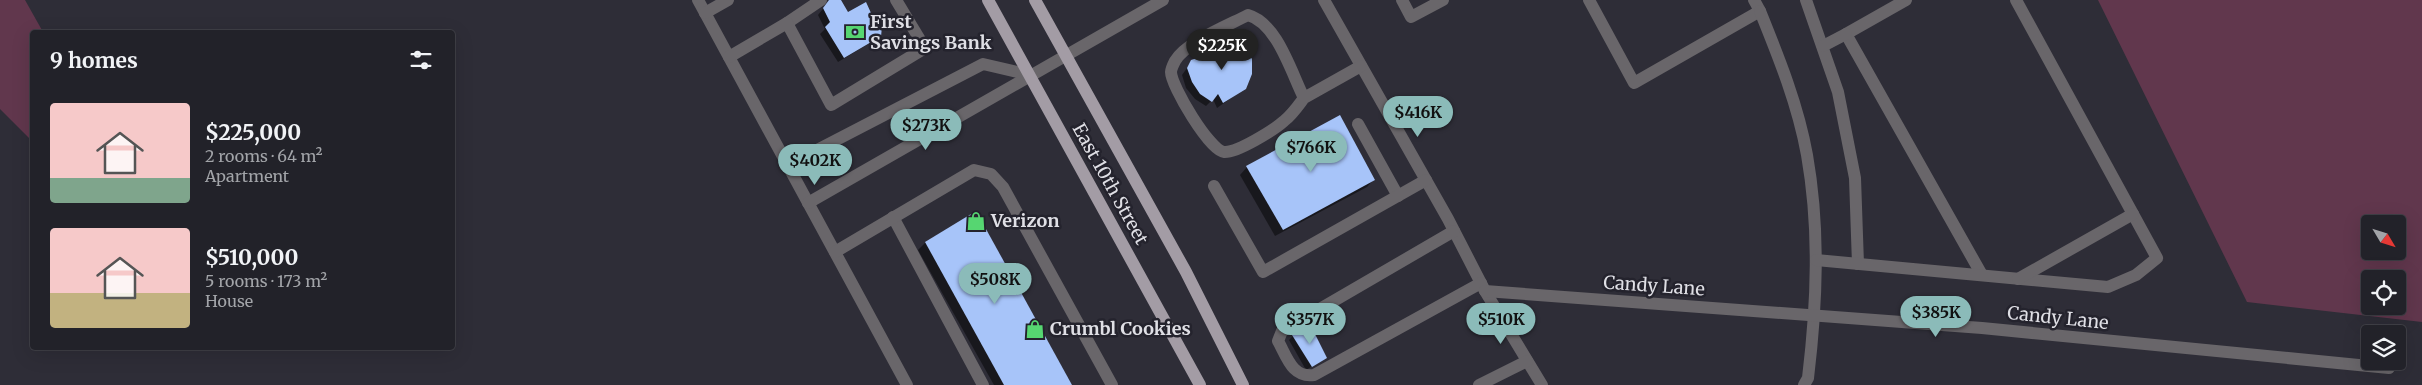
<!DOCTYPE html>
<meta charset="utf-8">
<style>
:root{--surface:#222229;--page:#2a2a31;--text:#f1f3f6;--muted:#a2a4a8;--line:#3f3f46;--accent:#8bbbb9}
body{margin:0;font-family:Merriweather,serif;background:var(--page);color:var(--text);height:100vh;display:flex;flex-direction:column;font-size:19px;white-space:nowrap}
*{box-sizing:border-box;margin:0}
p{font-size:16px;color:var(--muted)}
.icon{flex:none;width:28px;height:28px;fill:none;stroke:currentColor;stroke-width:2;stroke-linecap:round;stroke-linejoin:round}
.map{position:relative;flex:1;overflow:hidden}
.side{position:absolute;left:30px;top:30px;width:425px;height:320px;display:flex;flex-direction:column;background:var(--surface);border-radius:5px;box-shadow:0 5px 20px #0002,0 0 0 1px var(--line)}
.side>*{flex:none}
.needle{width:32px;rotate:128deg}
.fabs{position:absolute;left:2361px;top:215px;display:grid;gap:10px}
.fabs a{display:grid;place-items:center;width:45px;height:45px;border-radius:5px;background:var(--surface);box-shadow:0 5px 20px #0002,0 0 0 1px var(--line);font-size:25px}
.price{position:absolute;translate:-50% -42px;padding:0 11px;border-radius:18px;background:var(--accent);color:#111;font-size:16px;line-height:32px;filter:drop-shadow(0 1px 2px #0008)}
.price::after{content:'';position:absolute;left:50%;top:30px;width:15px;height:11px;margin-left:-8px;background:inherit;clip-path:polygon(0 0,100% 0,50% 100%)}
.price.active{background:#222;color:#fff}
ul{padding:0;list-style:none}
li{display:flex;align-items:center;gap:15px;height:125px;padding:0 20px}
li span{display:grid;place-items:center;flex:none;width:140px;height:100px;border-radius:5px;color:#555}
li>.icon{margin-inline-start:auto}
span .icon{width:60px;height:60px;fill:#fffc;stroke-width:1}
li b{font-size:21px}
h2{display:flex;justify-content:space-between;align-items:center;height:60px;padding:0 20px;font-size:21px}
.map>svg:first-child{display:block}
</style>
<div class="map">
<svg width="2422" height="385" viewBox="0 0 2422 385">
<rect width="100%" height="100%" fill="#2e2d37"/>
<g fill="#61374d" fill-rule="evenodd">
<polygon points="0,0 25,0 43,32 32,32 32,141 0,109"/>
<path d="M 2098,0 L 2422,0 L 2422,322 L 2247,302 ZM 2370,224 L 2398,224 L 2398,251 L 2370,251 ZM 2370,279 L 2398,279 L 2398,306 L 2370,306 Z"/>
</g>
<g fill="#0007">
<polygon points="830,0 840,0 848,13 880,36 874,42 870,43 838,62 820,34 825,29 818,15"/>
<polygon points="1192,61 1245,88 1217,108 1213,99 1206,106 1195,99 1186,88 1182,75"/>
<polygon points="1247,167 1374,179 1367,187 1275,236 1240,175"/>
<polygon points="976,213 1070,385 994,385 918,250 925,243"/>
<polygon points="1293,336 1325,358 1306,370 1289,340"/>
</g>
<g fill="#a7c4f9">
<polygon points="829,0 841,0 848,12 866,2 876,24 882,26 881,37 875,38 873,41 844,58 825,27 830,22 823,8"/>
<polygon points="1226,39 1238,39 1246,48 1252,59 1252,74 1246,89 1223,103 1218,94 1212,102 1200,94 1192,82 1187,68 1191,60 1197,58 1199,55"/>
<polygon points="1340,115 1375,180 1283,230 1246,166"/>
<polygon points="976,211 1023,296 1072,385 1004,385 925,242"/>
<polygon points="1310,324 1327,358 1312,367 1292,335"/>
</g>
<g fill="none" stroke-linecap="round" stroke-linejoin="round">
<g stroke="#69666a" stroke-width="12">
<polyline points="698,0 907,385"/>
<polyline points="1324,0 1448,219 1485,291 1542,385"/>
<polyline points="1402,0 1411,17 1443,0"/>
<polyline points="1589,0 1634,83 1760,11 1754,0"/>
<polyline points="1806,0 1838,92 1855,178 1858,264"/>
<polyline points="1906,0 1846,34 1982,275"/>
<path d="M 1760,11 C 1779,58 1798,105 1807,155 C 1820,229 1817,303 1808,378 L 1804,385"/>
<polyline points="705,13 728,0"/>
<polyline points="787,23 821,0"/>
<polyline points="1823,46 1846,34"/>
<polyline points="729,57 787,23 831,105 925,48 896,0"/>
<path d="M 1304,98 C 1298,106 1292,115 1284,121 C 1274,130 1237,153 1224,152 C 1210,151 1171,86 1171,72 C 1171,69 1174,63 1175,61 C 1186,42 1229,25 1248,15 C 1277,23 1291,72 1304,98 L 1361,66"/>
<polyline points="1358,124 1398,196"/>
<polyline points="788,165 983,64 1030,75"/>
<polyline points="1214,186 1263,272 1426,180"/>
<polyline points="808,203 1163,0"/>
<polyline points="893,217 983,385"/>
<path d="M 1454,231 L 1282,331 L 1278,341 C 1287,357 1292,378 1314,375 L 1481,283"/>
<polyline points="835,252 974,170 991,174 1003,187 1112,385"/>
<polyline points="1816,260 2108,287 2136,275 2157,258 2016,0"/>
<polyline points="2018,279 2133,214"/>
<polyline points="1485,291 1982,328 2389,368"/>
<polyline points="1479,385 1527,361"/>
</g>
<g stroke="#a39ca5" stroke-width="12">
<polyline points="988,0 1200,385"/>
<polyline points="1035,0 1186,272 1243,385"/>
</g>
</g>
<defs>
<g id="bank-bare" transform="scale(1.5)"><path d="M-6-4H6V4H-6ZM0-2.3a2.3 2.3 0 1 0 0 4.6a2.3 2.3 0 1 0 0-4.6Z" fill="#56d671" stroke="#24232d" stroke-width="2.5" paint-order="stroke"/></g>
<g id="shop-bare" transform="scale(1.5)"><path d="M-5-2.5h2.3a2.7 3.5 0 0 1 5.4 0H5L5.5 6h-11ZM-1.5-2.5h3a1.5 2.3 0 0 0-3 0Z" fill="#56d671" stroke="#24232d" stroke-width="2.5" paint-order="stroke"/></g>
</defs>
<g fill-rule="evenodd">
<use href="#bank-bare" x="855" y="32"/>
<use href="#shop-bare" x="976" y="221"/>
<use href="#shop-bare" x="1035" y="329"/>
</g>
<g text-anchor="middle" stroke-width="5" stroke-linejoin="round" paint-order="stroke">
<g font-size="18" font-weight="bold" fill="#dfdfe5" stroke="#24232d" text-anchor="start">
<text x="870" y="28">First<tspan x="870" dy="21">Savings Bank</tspan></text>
<text x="991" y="227">Verizon</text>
<text x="1050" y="335">Crumbl Cookies</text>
</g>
<g font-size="18" fill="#dfdfe5" stroke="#24232d">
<text transform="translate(1110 184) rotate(61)" y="6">East 10th Street</text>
<text transform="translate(1654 286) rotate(4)" y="6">Candy Lane</text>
<text transform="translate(2058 318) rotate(6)" y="6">Candy Lane</text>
</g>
</g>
</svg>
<div class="fabs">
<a><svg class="needle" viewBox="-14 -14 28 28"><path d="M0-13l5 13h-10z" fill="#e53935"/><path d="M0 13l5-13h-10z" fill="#a2a4a8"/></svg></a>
<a><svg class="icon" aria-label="locate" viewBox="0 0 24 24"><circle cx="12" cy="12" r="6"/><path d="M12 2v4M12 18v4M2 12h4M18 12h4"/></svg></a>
<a><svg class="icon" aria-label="layers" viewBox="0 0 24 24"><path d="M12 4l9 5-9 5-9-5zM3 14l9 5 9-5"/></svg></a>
</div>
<b class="price active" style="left:1222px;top:71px">$225K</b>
<b class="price" style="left:1418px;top:138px">$416K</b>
<b class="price" style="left:926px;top:151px">$273K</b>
<b class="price" style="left:1311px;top:173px">$766K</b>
<b class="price" style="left:815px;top:186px">$402K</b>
<b class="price" style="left:995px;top:305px">$508K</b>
<b class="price" style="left:1936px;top:338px">$385K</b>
<b class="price" style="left:1310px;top:345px">$357K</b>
<b class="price" style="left:1501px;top:345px">$510K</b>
<section class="side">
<h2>9 homes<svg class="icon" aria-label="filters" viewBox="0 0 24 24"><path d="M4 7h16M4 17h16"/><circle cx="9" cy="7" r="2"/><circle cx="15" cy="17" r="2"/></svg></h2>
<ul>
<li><span style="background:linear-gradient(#f6c9c9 75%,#7fa58c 0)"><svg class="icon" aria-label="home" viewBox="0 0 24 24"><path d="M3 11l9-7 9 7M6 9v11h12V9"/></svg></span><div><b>$225,000</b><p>2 rooms · 64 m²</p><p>Apartment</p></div></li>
<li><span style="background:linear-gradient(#f6c9c9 65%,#c2b280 0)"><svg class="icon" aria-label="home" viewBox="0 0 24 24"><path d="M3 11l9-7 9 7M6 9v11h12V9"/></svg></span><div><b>$510,000</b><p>5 rooms · 173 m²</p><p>House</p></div></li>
</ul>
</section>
</div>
